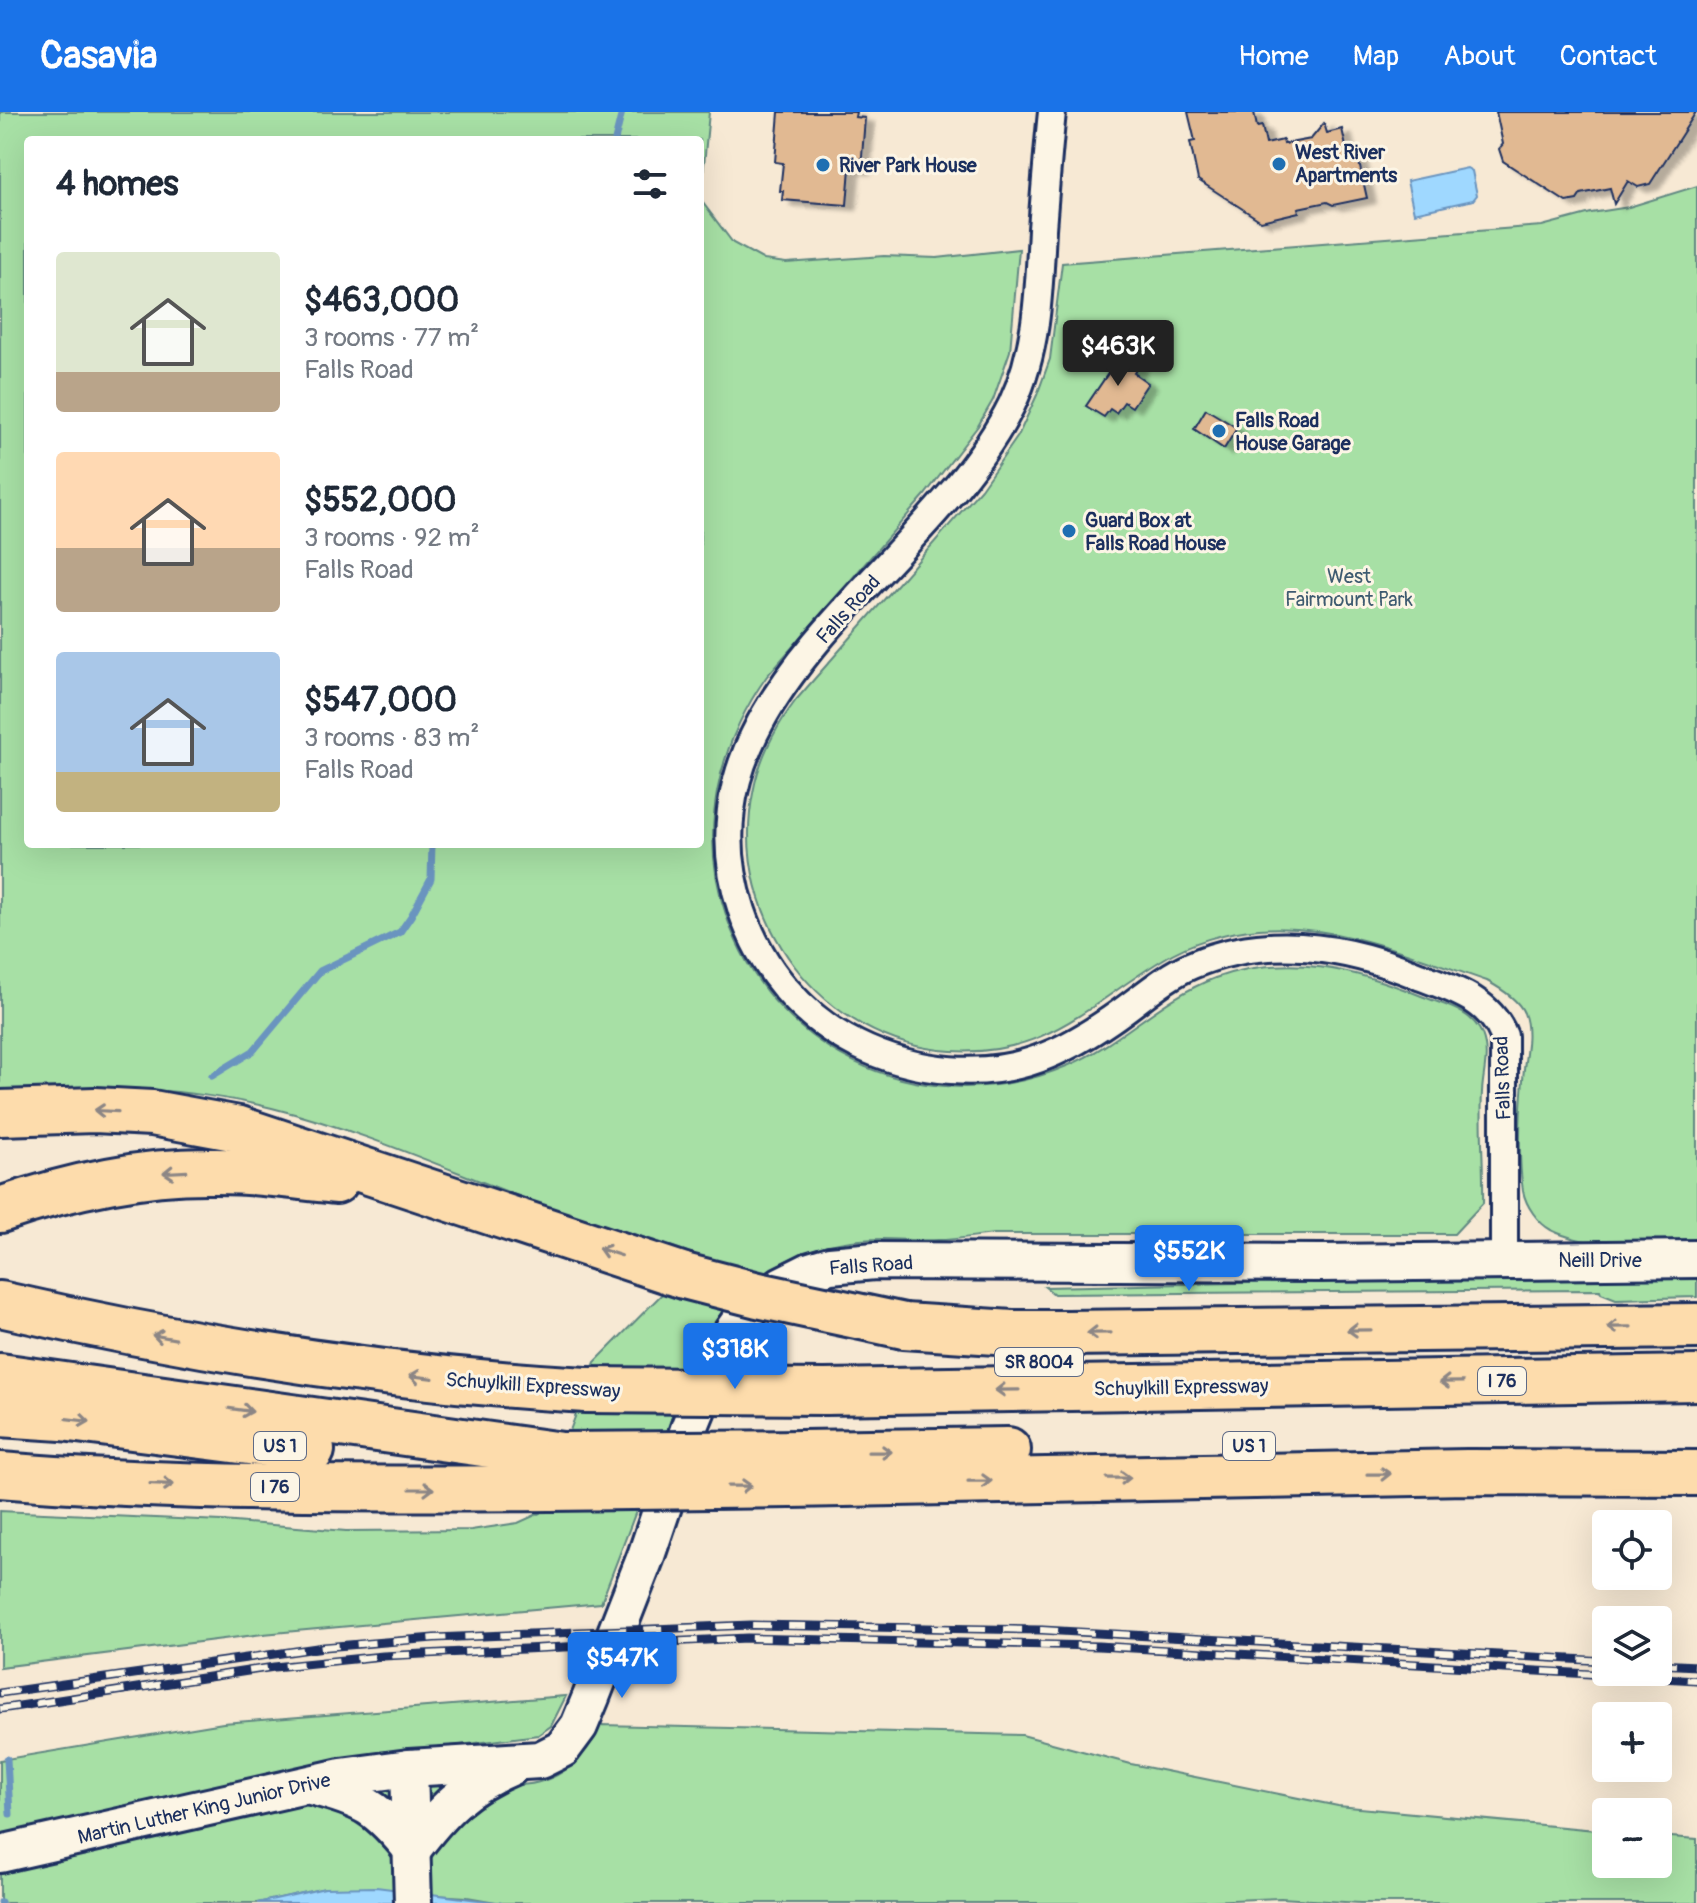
<!DOCTYPE html>
<meta charset="utf-8">
<style>
:root{--surface:#fff;--page:#f6f6f7;--text:#1f2937;--muted:#747a83;--accent:#1a73e8}
body{margin:0;font-family:Pangolin,sans-serif;background:var(--page);color:var(--text);height:100vh;display:flex;flex-direction:column;font-size:30px;white-space:nowrap}
*{box-sizing:border-box;margin:0}
p{font-size:26px;color:var(--muted)}
.icon{flex:none;width:44px;height:44px;fill:none;stroke:currentColor;stroke-width:2;stroke-linecap:round;stroke-linejoin:round}
.map{position:relative;flex:1;overflow:hidden}
.drawer{position:absolute;left:24px;top:24px;width:680px;height:712px;display:flex;flex-direction:column;background:var(--surface);border-radius:8px;box-shadow:0 8px 32px #0002}
.drawer>*{flex:none}
.tools{position:absolute;left:1592px;top:1398px;display:grid;gap:16px}
.tools a{display:grid;place-items:center;width:80px;height:80px;border-radius:8px;background:var(--surface);box-shadow:0 8px 32px #0002;font-size:40px}
.price{position:absolute;translate:-50% -68px;padding:0 18px;border-radius:8px;background:var(--accent);color:#fff;font-size:26px;line-height:52px;filter:drop-shadow(0 2px 4px #0008)}
.price::after{content:'';position:absolute;left:50%;top:48px;width:24px;height:18px;margin-left:-12px;background:inherit;clip-path:polygon(0 0,100% 0,50% 100%)}
.price.current{background:#222;color:#fff}
ul{padding:0;list-style:none}
li{display:flex;align-items:center;gap:24px;height:200px;padding:0 32px}
li span{display:grid;place-items:center;flex:none;width:224px;height:160px;border-radius:8px;color:#555}
li>.icon{margin-inline-start:auto}
span .icon{width:96px;height:96px;fill:#fffc;stroke-width:1}
li b{font-size:34px}
h2{display:flex;justify-content:space-between;align-items:center;height:96px;padding:0 32px;font-size:34px}
header{display:flex;align-items:center;gap:48px;box-sizing:border-box;height:112px;padding:0 40px;background:var(--accent);color:#fff}
header strong{font-size:38px}
nav{display:flex;gap:44px;margin-inline-start:auto;font-size:28px}
.map>svg:first-child{display:block}
</style>
<header>
<strong>Casavia</strong>
<nav><a>Home</a><a>Map</a><a>About</a><a>Contact</a></nav>
</header>
<div class="map">
<svg width="1697" height="1791" viewBox="0 0 1697 1791">
<defs>
<filter id="shadow"><feDropShadow dx="9" dy="5" stdDeviation="2" flood-color="#0004"/></filter>
</defs>
<rect width="100%" height="100%" fill="#f7e9d4"/>
<filter id="ink" filterUnits="userSpaceOnUse"><feTurbulence type="fractalNoise" baseFrequency=".0125" numOctaves="2"/><feDisplacementMap in="SourceGraphic" scale="16" xChannelSelector="R" yChannelSelector="G"/><feConvolveMatrix kernelMatrix="1 2 1 2 8 2 1 2 1" color-interpolation-filters="sRGB"/></filter>
<g filter="url(#ink)">
<g fill="#a7e0a5" stroke="#618882" stroke-width="2" fill-rule="evenodd">
<path d="M 0,0 L 709,0 L 701,85 L 703,91 L 733,131 L 764,148 L 786,151 L 884,144 L 937,146 L 1019,137 L 1010,239 L 993,288 L 978,314 L 924,384 L 767,564 C 716,636 698,722 727,806 C 776,948 933,1012 1069,953 C 1121,931 1161,886 1215,866 C 1287,840 1355,857 1424,885 C 1447,894 1472,899 1482,922 C 1490,942 1483,960 1482,980 C 1480,1017 1484,1054 1483,1091 L 1454,1122 L 993,1122 C 975,1124 956,1128 938,1128 C 919,1129 901,1127 882,1127 C 824,1127 768,1149 728,1192 C 714,1209 704,1231 693,1250 L 601,1491 L 263,1522 L 0,1555 L 0,1399 L 222,1409 L 346,1419 L 471,1418 L 518,1411 L 540,1401 L 595,1250 L 664,1180 L 703,1146 C 654,1126 602,1114 553,1097 C 459,1063 368,1020 272,996 C 183,974 91,973 0,980 ZM 28,28 L 700,28 L 700,732 L 28,732 Z"/>
<path d="M 1697,74 L 1697,1130 C 1650,1132 1594,1139 1551,1118 C 1538,1111 1526,1094 1523,1079 C 1518,1046 1520,1002 1523,968 C 1524,947 1532,921 1524,901 C 1518,887 1500,876 1487,869 C 1414,844 1338,811 1259,817 C 1226,820 1190,830 1162,848 C 1088,893 1046,945 951,939 C 823,931 728,807 753,681 C 759,646 775,616 796,588 L 981,377 L 1018,324 L 1037,283 L 1050,247 L 1062,151 L 1542,114 L 1591,101 L 1629,95 Z"/>
<polygon points="1697,1161 1697,1185 1616,1187 1601,1181 1600,1178 1054,1182 1045,1175"/>
<path d="M 566,1584 L 551,1614 L 538,1623 L 420,1638 L 425,1674 C 437,1673 450,1670 463,1670 C 481,1669 500,1673 519,1673 C 557,1672 586,1647 601,1613 L 1022,1623 L 1131,1652 L 1338,1694 L 1606,1719 L 1606,1752 L 1658,1752 L 1658,1724 L 1697,1727 L 1697,1791 L 1360,1791 L 1281,1786 L 1159,1791 L 502,1791 L 467,1785 L 325,1776 L 257,1791 L 0,1791 L 0,1648 L 223,1611 Z"/>
</g>
<g fill="#9fd8ff" stroke="#6a94bf" stroke-width="2">
<polygon points="1467,56 1472,59 1477,83 1473,88 1414,101 1407,69"/>
<polygon points="376,1775 502,1791 257,1791 325,1776"/>
</g>
<g fill="none" stroke-linecap="round" stroke-linejoin="round">
<g stroke="#6a94bf" stroke-width="7">
<polyline points="615,28 622,0"/>
<polyline points="212,964 253,939 320,859 400,820 411,804 431,767 432,732"/>
<polyline points="7,1647 10,1702"/>
<polyline points="1,1791 1,1790"/>
</g>
</g>
<g fill="#e1b992" stroke="#1b2f5e" stroke-width="2" filter="url(#shadow)">
<polygon points="779,0 856,0 855,5 865,6 861,57 850,56 847,93 782,88 783,79 780,79 783,51 775,50"/>
<polygon points="1188,0 1254,0 1257,15 1262,14 1266,32 1283,28 1284,32 1311,27 1324,11 1327,21 1342,17 1349,48 1358,46 1367,86 1333,93 1327,90 1298,96 1299,100 1261,109 1198,68 1190,30 1195,29"/>
<polygon points="1496,0 1696,0 1650,72 1638,75 1628,69 1614,92 1610,76 1581,82 1577,88 1566,90 1503,49 1499,37 1503,32"/>
<polygon points="1122,241 1139,253 1134,261 1148,271 1132,295 1124,290 1116,301 1110,297 1104,305 1086,294"/>
<polygon points="1206,297 1237,316 1224,337 1194,317"/>
</g>
<g fill="none" stroke-linecap="round" stroke-linejoin="round">
<g stroke="#1b2f5e" stroke-width="32">
<path id="street" d="M 1052,0 C 1048,39 1045,78 1042,117 C 1039,177 1038,237 1012,292 C 930,459 669,583 742,799 C 761,856 802,905 856,932 C 914,961 988,969 1048,943 C 1070,934 1091,921 1110,908 C 1137,890 1163,865 1192,853 C 1268,821 1346,834 1419,864 C 1453,877 1489,887 1504,924 L 1504,1148"/>
</g>
<g stroke="#1b2f5e" stroke-width="42">
<g id="secondary">
<polyline points="409,1656 413,1791"/>
<path d="M 311,1674 C 365,1688 377,1695 412,1738"/>
<path d="M 412,1738 C 442,1698 464,1675 511,1655"/>
<polyline points="0,1742 341,1665 409,1656 540,1648 562,1637 579,1614 591,1585 646,1444 690,1314 723,1233 738,1212 756,1192 782,1173 810,1159 830,1153 875,1149 1321,1151 1697,1147"/>
</g>
</g>
<g stroke="#1b2f5e" stroke-width="50">
<g id="highway">
<polyline points="0,1001 95,998 152,1001 239,1017 684,1164"/>
<path d="M 0,1098 C 67,1075 136,1059 207,1059 C 250,1058 293,1064 336,1069"/>
<path d="M 0,1192 C 192,1236 389,1267 586,1278"/>
<polyline points="904,1214 1012,1221 1067,1221 1697,1214"/>
<polyline points="0,1264 562,1343"/>
<polyline points="825,1280 1697,1266"/>
<polyline points="0,1302 62,1306 312,1338"/>
<polyline points="802,1341 1008,1338"/>
<path d="M 0,1363 C 183,1378 367,1377 550,1376"/>
<polyline points="790,1373 1467,1360 1697,1361"/>
</g>
</g>
<use href="#street" stroke="#fcf5e5" stroke-width="26"/>
<use href="#secondary" stroke="#fcf5e5" stroke-width="36"/>
<use href="#highway" stroke="#fddcac" stroke-width="44"/>
<g stroke="#1b2f5e" stroke-width="9">
<g id="rail">
<polyline points="1658,1552 1697,1554"/>
<polyline points="0,1581 324,1535 434,1526 751,1513 1042,1518 1606,1549"/>
<polyline points="0,1597 274,1555 383,1544 747,1526 1098,1534 1697,1568"/>
</g>
</g>
<use href="#rail" stroke="#fcf5e5" stroke-width="6" stroke-dasharray="18" stroke-linecap="butt"/>
<g stroke="#1b2f5e" stroke-width="50" stroke-linecap="butt">
<g id="highway-bridge">
<polyline points="684,1164 758,1183 904,1214"/>
<polyline points="586,1278 825,1280"/>
<polyline points="562,1343 802,1341"/>
<polyline points="550,1376 790,1373"/>
</g>
</g>
<use href="#highway-bridge" stroke="#fddcac" stroke-width="44"/>
</g>
<defs><path id="oneway-shaft" d="M-6 0H5M1.5-3L5.5 0L1.5 3" fill="none" stroke-width="1.6" stroke-linecap="round" stroke-linejoin="round" transform="scale(2)"/></defs>
<g stroke="#8c8685">
<use href="#oneway-shaft" transform="translate(106 999) rotate(-177)"/>
<use href="#oneway-shaft" transform="translate(175 1060) rotate(177)"/>
<use href="#oneway-shaft" transform="translate(610 1140) rotate(-162)"/>
<use href="#oneway-shaft" transform="translate(1619 1215) rotate(179)"/>
<use href="#oneway-shaft" transform="translate(1359 1218) rotate(179)"/>
<use href="#oneway-shaft" transform="translate(1099 1221) rotate(179)"/>
<use href="#oneway-shaft" transform="translate(164 1225) rotate(-170)"/>
<use href="#oneway-shaft" transform="translate(421 1265) rotate(-173)"/>
<use href="#oneway-shaft" transform="translate(1451 1270) rotate(179)"/>
<use href="#oneway-shaft" transform="translate(1007 1278) rotate(179)"/>
<use href="#oneway-shaft" transform="translate(241 1298) rotate(8)"/>
<use href="#oneway-shaft" transform="translate(78 1308) rotate(7)"/>
<use href="#oneway-shaft" transform="translate(880 1340) rotate(-1)"/>
<use href="#oneway-shaft" transform="translate(1379 1362) rotate(-1)"/>
<use href="#oneway-shaft" transform="translate(1119 1366) rotate(-1)"/>
<use href="#oneway-shaft" transform="translate(980 1369) rotate(-1)"/>
<use href="#oneway-shaft" transform="translate(162 1372) rotate(2)"/>
<use href="#oneway-shaft" transform="translate(740 1374) rotate(-1)"/>
<use href="#oneway-shaft" transform="translate(422 1377)"/>
</g>
</g>
<g fill="#1f6fb2" stroke="#fcf5e5" stroke-width="3">
<circle cx="1279" cy="52" r="8"/>
<circle cx="823" cy="53" r="8"/>
<circle cx="1219" cy="319" r="8"/>
<circle cx="1069" cy="419" r="8"/>
</g>
<g text-anchor="middle" stroke-width="6" stroke-linejoin="round" paint-order="stroke">
<g fill="#fcf5e5" stroke="#5e6a86" stroke-width="2">
<rect x="995" y="1236" width="88" height="28" rx="6"/>
<rect x="1478" y="1255" width="48" height="28" rx="6"/>
<rect x="254" y="1320" width="52" height="28" rx="6"/>
<rect x="1223" y="1320" width="52" height="28" rx="6"/>
<rect x="251" y="1361" width="48" height="28" rx="6"/>
</g>
<g font-size="18" font-weight="bold" fill="#1b2f5e">
<text x="1039" y="1256">SR 8004</text>
<text x="1502" y="1275">I 76</text>
<text x="280" y="1340">US 1</text>
<text x="1249" y="1340">US 1</text>
<text x="275" y="1381">I 76</text>
</g>
<g font-size="20" font-weight="bold" fill="#1b2f5e" stroke="#fcf5e5" text-anchor="start">
<text x="1295" y="47">West River<tspan x="1295" dy="23">Apartments</tspan></text>
<text x="839" y="60">River Park House</text>
<text x="1235" y="315">Falls Road<tspan x="1235" dy="23">House Garage</tspan></text>
<text x="1085" y="415">Guard Box at<tspan x="1085" dy="23">Falls Road House</tspan></text>
</g>
<g font-size="20" fill="#3e5b70" stroke="#fcf5e5">
<text x="1349" y="471">West<tspan x="1349" dy="23">Fairmount Park</tspan></text>
</g>
<g font-size="20" fill="#1b2f5e" stroke="#fcf5e5">
<text transform="translate(848 497) rotate(-48)" y="7">Falls Road</text>
<text transform="translate(1502 966) rotate(-92)" y="7">Falls Road</text>
<text x="1600" y="1155">Neill Drive</text>
<text transform="translate(871 1153) rotate(-4)" y="7">Falls Road</text>
<text transform="translate(533 1273) rotate(4)" y="7">Schuylkill Expressway</text>
<text transform="translate(1181 1275) rotate(-1)" y="7">Schuylkill Expressway</text>
<text transform="translate(204 1696) rotate(-13)" y="7">Martin Luther King Junior Drive</text>
</g>
</g>
</svg>
<div class="tools">
<a><svg class="icon" aria-label="locate" viewBox="0 0 24 24"><circle cx="12" cy="12" r="6"/><path d="M12 2v4M12 18v4M2 12h4M18 12h4"/></svg></a>
<a><svg class="icon" aria-label="layers" viewBox="0 0 24 24"><path d="M12 4l9 5-9 5-9-5zM3 14l9 5 9-5"/></svg></a>
<a>+</a>
<a>−</a>
</div>
<b class="price current" style="left:1118px;top:276px">$463K</b>
<b class="price" style="left:1189px;top:1181px">$552K</b>
<b class="price" style="left:735px;top:1279px">$318K</b>
<b class="price" style="left:622px;top:1588px">$547K</b>
<section class="drawer">
<h2>4 homes<svg class="icon" aria-label="filters" viewBox="0 0 24 24"><path d="M4 7h16M4 17h16"/><circle cx="9" cy="7" r="2"/><circle cx="15" cy="17" r="2"/></svg></h2>
<ul>
<li><span style="background:linear-gradient(#dfe7d0 75%,#b9a48a 0)"><svg class="icon" aria-label="home" viewBox="0 0 24 24"><path d="M3 11l9-7 9 7M6 9v11h12V9"/></svg></span><div><b>$463,000</b><p>3 rooms · 77 m²</p><p>Falls Road</p></div></li>
<li><span style="background:linear-gradient(#ffd9b3 60%,#b9a48a 0)"><svg class="icon" aria-label="home" viewBox="0 0 24 24"><path d="M3 11l9-7 9 7M6 9v11h12V9"/></svg></span><div><b>$552,000</b><p>3 rooms · 92 m²</p><p>Falls Road</p></div></li>
<li><span style="background:linear-gradient(#a9c7e8 75%,#c2b280 0)"><svg class="icon" aria-label="home" viewBox="0 0 24 24"><path d="M3 11l9-7 9 7M6 9v11h12V9"/></svg></span><div><b>$547,000</b><p>3 rooms · 83 m²</p><p>Falls Road</p></div></li>
</ul>
</section>
</div>
